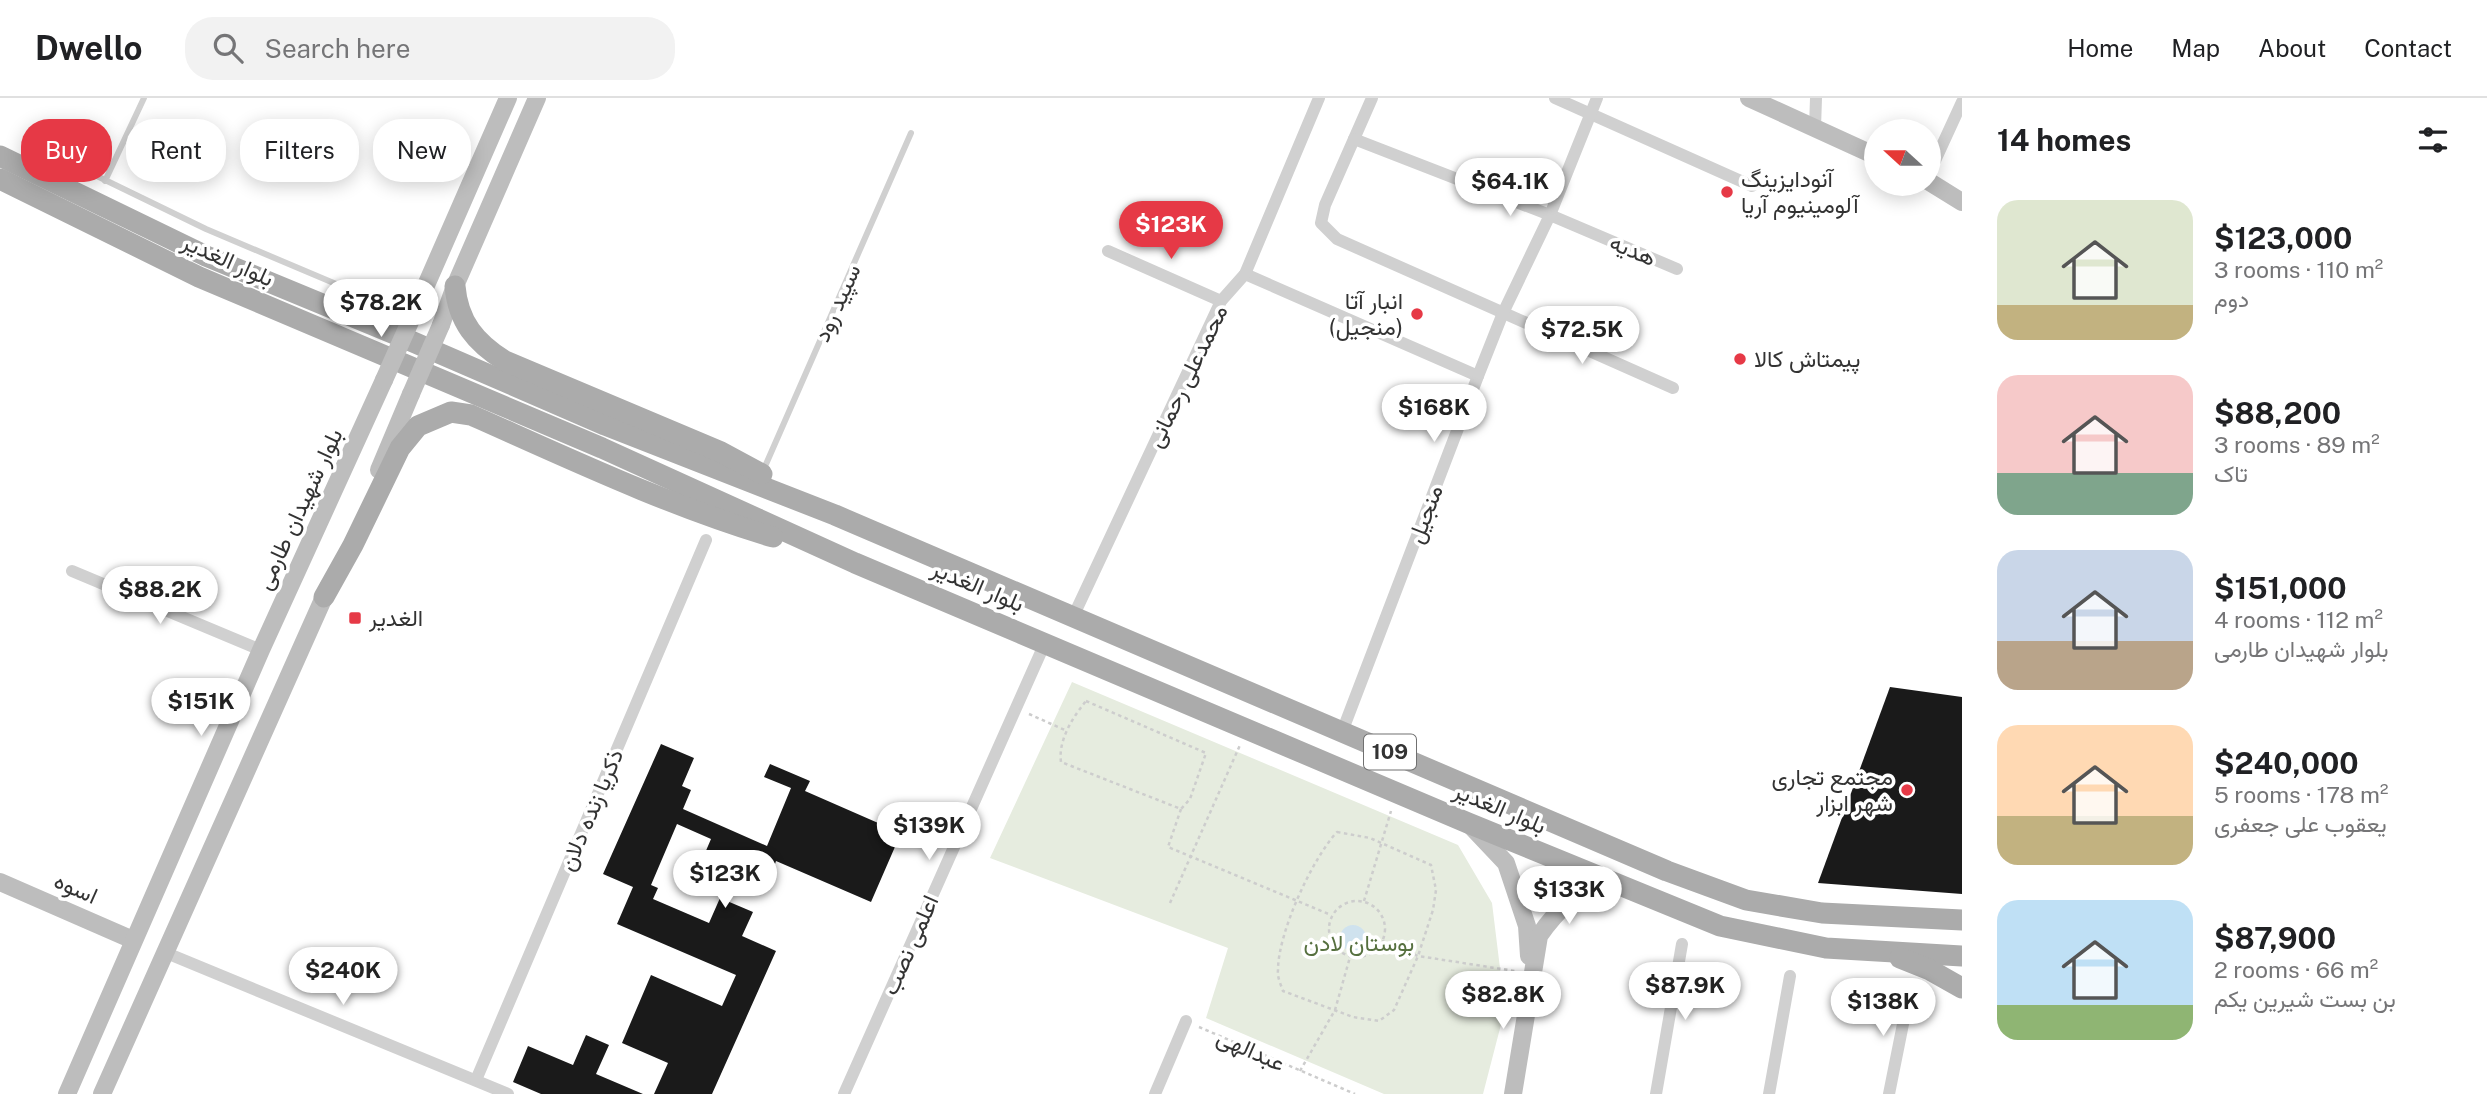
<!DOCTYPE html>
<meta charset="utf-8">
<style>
:root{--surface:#fff;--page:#f2f2f2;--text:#202124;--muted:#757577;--line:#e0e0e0;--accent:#e63946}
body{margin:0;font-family:"Public Sans",Vazirmatn,sans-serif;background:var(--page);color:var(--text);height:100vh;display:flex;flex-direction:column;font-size:26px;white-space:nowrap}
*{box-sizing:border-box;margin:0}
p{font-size:23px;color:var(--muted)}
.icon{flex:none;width:38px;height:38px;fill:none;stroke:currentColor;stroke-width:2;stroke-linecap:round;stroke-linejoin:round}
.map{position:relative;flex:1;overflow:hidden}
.sheet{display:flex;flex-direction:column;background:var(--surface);width:525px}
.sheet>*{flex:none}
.hud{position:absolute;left:21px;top:21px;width:665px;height:63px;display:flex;gap:14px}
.needle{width:46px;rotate:291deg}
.buttons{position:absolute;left:1864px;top:21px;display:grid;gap:14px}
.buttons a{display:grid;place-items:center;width:77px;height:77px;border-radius:50%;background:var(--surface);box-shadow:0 4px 18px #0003;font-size:35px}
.price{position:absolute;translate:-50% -60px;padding:0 16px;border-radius:24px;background:#fff;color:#222;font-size:23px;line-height:46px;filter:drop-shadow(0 2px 4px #0008)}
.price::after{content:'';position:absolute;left:50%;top:42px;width:21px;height:16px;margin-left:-10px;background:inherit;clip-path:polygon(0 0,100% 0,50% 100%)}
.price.active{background:var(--accent);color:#fff}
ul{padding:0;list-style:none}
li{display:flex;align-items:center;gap:21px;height:175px;padding:0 35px}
li span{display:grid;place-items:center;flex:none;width:196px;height:140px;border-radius:21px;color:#555}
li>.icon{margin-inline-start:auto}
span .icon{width:84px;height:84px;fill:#fffc;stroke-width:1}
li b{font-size:30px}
h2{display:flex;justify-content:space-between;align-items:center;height:84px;padding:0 35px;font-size:30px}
.chip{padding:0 24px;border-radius:28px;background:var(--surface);box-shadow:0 4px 18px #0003;font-size:24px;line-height:63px}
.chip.active{background:var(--accent);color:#fff}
header{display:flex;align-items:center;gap:42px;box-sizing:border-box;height:98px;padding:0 35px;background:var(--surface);border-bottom:2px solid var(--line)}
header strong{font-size:33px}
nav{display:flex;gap:38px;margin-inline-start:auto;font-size:24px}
.search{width:490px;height:63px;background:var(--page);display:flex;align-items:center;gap:18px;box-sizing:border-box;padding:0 24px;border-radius:28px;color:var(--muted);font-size:26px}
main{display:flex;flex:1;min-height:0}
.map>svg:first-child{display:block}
</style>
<header>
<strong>Dwello</strong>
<div class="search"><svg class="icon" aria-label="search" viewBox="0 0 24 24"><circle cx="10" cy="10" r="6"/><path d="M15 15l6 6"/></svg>Search here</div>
<nav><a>Home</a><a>Map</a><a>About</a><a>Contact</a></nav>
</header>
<main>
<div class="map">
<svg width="1962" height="996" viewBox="0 0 1962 996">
<rect width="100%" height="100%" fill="#fff"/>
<polygon fill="#e6ecdf" points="1072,584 1458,747 1492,805 1505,911 1483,996 1384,996 1206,920 1228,850 990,760"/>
<circle fill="#cfe2ee" cx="1353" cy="840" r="13"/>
<g fill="#1a1a1a">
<polygon points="1890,589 1962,599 1962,796 1818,785"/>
<polygon points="661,646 694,660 682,688 691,692 683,711 767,748 791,690 764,679 770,666 810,683 805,693 901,735 871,804 776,763 775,766 742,755 736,769 705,755 711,741 677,726 651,787 658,790 653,801 709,825 720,800 753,814 742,838 776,853 712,996 654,996 668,965 622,945 651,877 722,908 736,877 617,826 633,789 603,776"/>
<polygon points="586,937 609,947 596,976 643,996 541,996 513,984 528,948 573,967"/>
</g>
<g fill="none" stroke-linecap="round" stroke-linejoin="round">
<g stroke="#cdcdcd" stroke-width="2.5" stroke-dasharray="3.5 3.5" stroke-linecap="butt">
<path d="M 1086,603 L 1206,655 L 1190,701 L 1181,711 L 1061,664 C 1058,643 1072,620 1086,603 Z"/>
<polyline points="1029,616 1067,633"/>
<polyline points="1181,711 1168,749 1331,817"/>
<path d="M 1337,734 L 1370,740 L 1431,767 L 1436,792 L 1433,812 L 1418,858 L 1394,912 L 1379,923 L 1353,919 L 1283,893 C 1281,887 1277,879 1278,872 C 1278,835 1312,761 1337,734 Z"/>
<circle cx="1357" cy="831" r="28"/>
<polyline points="1364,803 1391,713"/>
<polyline points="1170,805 1240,647"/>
<polyline points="1382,843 1418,858 1515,873"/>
<polyline points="1199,929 1355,996"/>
<polyline points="1300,973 1335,912 1350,859"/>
</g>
<g stroke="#d0d0d0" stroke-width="6">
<polyline points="33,47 206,131 381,205 397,211 415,199"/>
<polyline points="105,83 144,0"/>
<polyline points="763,373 911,35"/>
</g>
<g stroke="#d0d0d0" stroke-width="12">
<polyline points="1372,0 1325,107 1321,125 1337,141 1673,290"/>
<polyline points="1555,0 1752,88"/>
<polyline points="1815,30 1816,0"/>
<polyline points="1354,41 1550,117 1677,171"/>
<polyline points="1928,78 1962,4"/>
<polyline points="1108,153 1221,203"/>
<polyline points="1245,176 1478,278 1342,634"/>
<polyline points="1478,278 1503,215 1550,117 1597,0"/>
<polyline points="72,473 261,552"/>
<polyline points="1073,519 1221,203 1245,176 1319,0"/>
<polyline points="164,854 508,996"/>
<polyline points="476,982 706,442"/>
<polyline points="844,996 1045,545"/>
<polyline points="1155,996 1186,923"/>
<polyline points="1656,996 1682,846"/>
<polyline points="1769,996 1790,878"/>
<polyline points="1889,996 1910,891"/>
</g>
<g stroke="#bdbdbd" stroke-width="18">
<polyline points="1749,0 1876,58"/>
<polyline points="1928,83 1962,104"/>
<polyline points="413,217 508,0"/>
<polyline points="441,227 455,188 537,0"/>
<polyline points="379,372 411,296"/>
<polyline points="1471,728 1506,765 1527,828 1529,858"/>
<polyline points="0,784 133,842"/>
<polyline points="67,996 261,552 384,282"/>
<polyline points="102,996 329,488"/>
<path d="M 1513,996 L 1539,838 C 1558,810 1577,794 1609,783"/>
</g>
<g stroke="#ababab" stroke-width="21">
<polyline points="0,58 206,158 397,237 605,327 835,417 1667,773 1746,802 1822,815 1962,822"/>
<polyline points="0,81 199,179 602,350 855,465 1468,725 1720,828 1826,850 1962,858"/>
<path d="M 455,188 C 458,224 476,245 505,263 L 721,354 L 762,376"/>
<path d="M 324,499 L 353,447 L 400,350 L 418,328 L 451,314 L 471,317 C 570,361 669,408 773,439"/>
<polyline points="1900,860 1930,872 1962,890"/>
</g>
<g stroke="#bdbdbd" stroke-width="18">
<polyline points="384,282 413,217"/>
<polyline points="411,296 441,227"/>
</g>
</g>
<g fill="#e63946" stroke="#fff" stroke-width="2.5">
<circle cx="1727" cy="94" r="7"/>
<circle cx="1417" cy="216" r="7"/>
<circle cx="1740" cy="261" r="7"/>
<rect x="348" y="513" width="14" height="14" rx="3.5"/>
<circle cx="1907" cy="692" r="7"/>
</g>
<g text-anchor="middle" stroke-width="7" stroke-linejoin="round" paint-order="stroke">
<rect fill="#fff" stroke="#707070" stroke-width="2" x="1364" y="636.5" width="52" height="35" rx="5"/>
<g font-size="21" font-weight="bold" fill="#333">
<text x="1390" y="661">109</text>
</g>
<g font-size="23" fill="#333" stroke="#fff" text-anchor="start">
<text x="1741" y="89">آنودایزینگ<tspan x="1741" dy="26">آلومینیوم آریا</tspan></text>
<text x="1403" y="211" text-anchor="end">انبار آتا<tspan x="1403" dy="26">(منجیل)</tspan></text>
<text x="1754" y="269">پیمتاش کالا</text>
<text x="369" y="528">الغدیر</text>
<text x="1893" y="687" text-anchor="end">مجتمع تجاری<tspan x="1893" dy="26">شهر ابزار</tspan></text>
</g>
<g font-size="23" fill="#333" stroke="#fff">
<text transform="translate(1633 152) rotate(23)" y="8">هدیه</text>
<text transform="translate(228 162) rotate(24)" y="8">بلوار الغدیر</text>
<text transform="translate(837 205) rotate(-66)" y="8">سپید رود</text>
<text transform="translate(1187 278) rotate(-64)" y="8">محمدعلی رحمانی</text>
<text transform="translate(299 411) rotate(-65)" y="8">بلوار شهیدان طارمی</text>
<text transform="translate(1425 416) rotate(-69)" y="8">منجیل</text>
<text transform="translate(978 488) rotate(23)" y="8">بلوار الغدیر</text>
<text transform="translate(1500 710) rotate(23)" y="8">بلوار الغدیر</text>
<text transform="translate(591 712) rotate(-67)" y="8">ذکریا زنده دلان</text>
<text transform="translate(76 790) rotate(24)" y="8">اسوه</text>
<text transform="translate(910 847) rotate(-66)" y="8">اعلمی نصب</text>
<text transform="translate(1251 952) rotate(24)" y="8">عبدالهی</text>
</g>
<g font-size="23" fill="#56703f" stroke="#fff">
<text x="1359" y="853">بوستان لادن</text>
</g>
</g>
</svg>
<div class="buttons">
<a><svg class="needle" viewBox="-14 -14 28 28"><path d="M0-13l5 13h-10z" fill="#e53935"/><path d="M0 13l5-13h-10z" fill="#757577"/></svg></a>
</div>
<b class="price" style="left:1510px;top:120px">$64.1K</b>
<b class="price active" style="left:1171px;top:163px">$123K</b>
<b class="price" style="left:381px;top:241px">$78.2K</b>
<b class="price" style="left:1582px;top:268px">$72.5K</b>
<b class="price" style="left:1434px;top:346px">$168K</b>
<b class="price" style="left:160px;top:528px">$88.2K</b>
<b class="price" style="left:201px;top:640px">$151K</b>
<b class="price" style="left:929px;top:764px">$139K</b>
<b class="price" style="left:725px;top:812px">$123K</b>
<b class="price" style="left:1569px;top:828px">$133K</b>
<b class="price" style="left:343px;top:909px">$240K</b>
<b class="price" style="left:1685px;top:924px">$87.9K</b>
<b class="price" style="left:1503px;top:933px">$82.8K</b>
<b class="price" style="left:1883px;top:940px">$138K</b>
<div class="hud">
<a class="chip active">Buy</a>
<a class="chip">Rent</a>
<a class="chip">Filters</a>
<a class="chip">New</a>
</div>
</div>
<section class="sheet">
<h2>14 homes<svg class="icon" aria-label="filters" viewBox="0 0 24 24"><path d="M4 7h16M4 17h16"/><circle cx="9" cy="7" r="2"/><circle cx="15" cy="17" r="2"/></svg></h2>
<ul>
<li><span style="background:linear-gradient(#dfe7d0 75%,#c2b280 0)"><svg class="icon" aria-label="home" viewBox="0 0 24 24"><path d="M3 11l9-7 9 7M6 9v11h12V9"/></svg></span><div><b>$123,000</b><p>3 rooms · 110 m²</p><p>دوم</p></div></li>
<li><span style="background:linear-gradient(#f6c9c9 70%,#7fa58c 0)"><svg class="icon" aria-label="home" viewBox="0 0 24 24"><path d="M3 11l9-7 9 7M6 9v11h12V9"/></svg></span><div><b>$88,200</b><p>3 rooms · 89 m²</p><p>تاک</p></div></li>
<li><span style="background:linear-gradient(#c9d6e8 65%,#b9a48a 0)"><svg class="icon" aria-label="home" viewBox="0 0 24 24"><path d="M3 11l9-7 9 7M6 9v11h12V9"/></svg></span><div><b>$151,000</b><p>4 rooms · 112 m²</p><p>بلوار شهیدان طارمی</p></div></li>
<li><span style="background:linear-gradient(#ffd9b3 65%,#c2b280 0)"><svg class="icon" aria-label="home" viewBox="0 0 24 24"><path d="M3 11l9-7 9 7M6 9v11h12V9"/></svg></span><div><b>$240,000</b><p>5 rooms · 178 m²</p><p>یعقوب علی جعفری</p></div></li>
<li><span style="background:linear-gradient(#bfe0f5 75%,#8fb573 0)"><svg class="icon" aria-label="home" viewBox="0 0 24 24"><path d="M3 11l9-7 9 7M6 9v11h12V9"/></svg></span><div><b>$87,900</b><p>2 rooms · 66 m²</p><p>بن بست شیرین یکم</p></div></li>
</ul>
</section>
</main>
